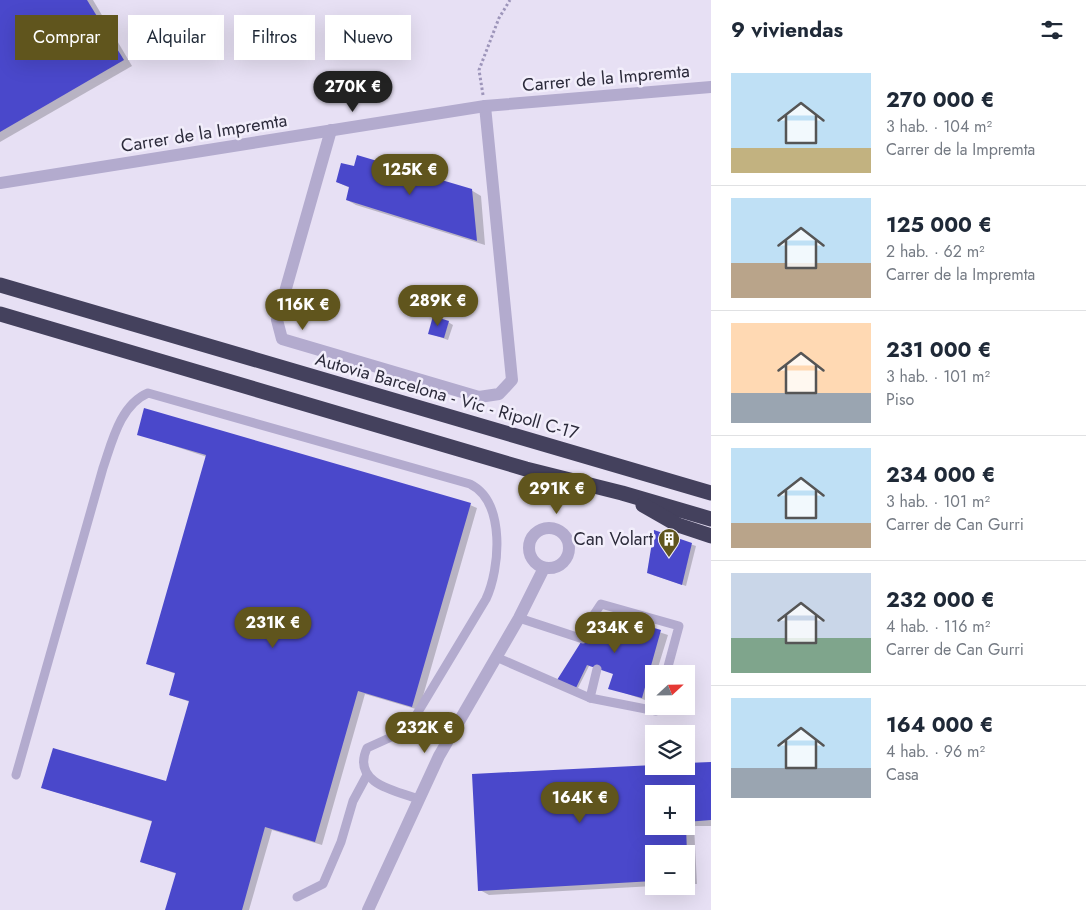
<!DOCTYPE html>
<html lang="es">
<meta charset="utf-8">
<style>
:root{--surface:#fff;--page:#f2f2f3;--text:#1f2937;--muted:#747a83;--line:#e0e1e3;--accent:#60551d}
body{margin:0;font-family:Jost,sans-serif;background:var(--page);color:var(--text);height:100vh;display:flex;flex-direction:column;font-size:19px;white-space:nowrap}
*{box-sizing:border-box;margin:0}
p{font-size:16px;color:var(--muted)}
.icon{flex:none;width:28px;height:28px;fill:none;stroke:currentColor;stroke-width:2;stroke-linecap:round;stroke-linejoin:round}
.map{position:relative;flex:1;overflow:hidden}
.details{display:flex;flex-direction:column;background:var(--surface);width:375px}
.details>*{flex:none}
.hud{position:absolute;left:15px;top:15px;width:475px;height:45px;display:flex;gap:10px}
.needle{width:32px;rotate:68deg}
.controls{position:absolute;left:645px;top:665px;display:grid;gap:10px}
.controls a{display:grid;place-items:center;width:50px;height:50px;border-radius:0px;background:var(--surface);box-shadow:0 5px 20px #0002;font-size:25px}
.price{position:absolute;translate:-50% -42px;padding:0 11px;border-radius:18px;background:var(--accent);color:#fff;font-size:16px;line-height:32px;filter:drop-shadow(0 1px 2px #0008)}
.price::after{content:'';position:absolute;left:50%;top:30px;width:15px;height:11px;margin-left:-8px;background:inherit;clip-path:polygon(0 0,100% 0,50% 100%)}
.price.active{background:#222;color:#fff}
ul{padding:0;list-style:none}
li{display:flex;align-items:center;gap:15px;height:125px;padding:0 20px}
li+li{border-top:1px solid var(--line)}
li span{display:grid;place-items:center;flex:none;width:140px;height:100px;border-radius:0px;color:#555}
li>.icon{margin-inline-start:auto}
span .icon{width:60px;height:60px;fill:#fffc;stroke-width:1}
li b{font-size:21px}
h2{display:flex;justify-content:space-between;align-items:center;height:60px;padding:0 20px;font-size:21px}
.tag{padding:0 18px;border-radius:0px;background:var(--surface);box-shadow:0 5px 20px #0002;font-size:18px;line-height:45px}
.tag.active{background:var(--accent);color:#fff}
main{display:flex;flex:1;min-height:0}
.map>svg:first-child{display:block}
</style>
<main>
<div class="map">
<svg width="711" height="910" viewBox="0 0 711 910">
<rect width="100%" height="100%" fill="#e7e0f4"/>
<g fill="#0003" fill-rule="evenodd">
<polygon points="0,0 93,0 132,66 0,142"/>
<polygon points="337,182 471,190 481,196 485,245 356,205 347,200 350,188"/>
<polygon points="448,322 453,325 448,340 434,335"/>
<polygon points="138,434 470,505 477,508 419,710 365,694 322,845 272,830 249,910 167,910 177,874 142,862 153,822 43,788 167,782 190,702 170,695 176,674 148,664 207,457"/>
<polygon points="655,532 696,546 686,586 653,575"/>
<polygon points="601,613 668,635 656,674 654,674 648,701 610,688 614,673 589,666 577,690 558,680"/>
<path d="M 711,763 L 711,826 L 694,826 L 697,884 L 686,884 L 686,854 L 654,854 L 654,886 L 489,895 L 480,890 L 686,766 ZM 654,794 L 686,794 L 686,826 L 654,826 Z"/>
</g>
<g fill="#4a48cb">
<polygon points="0,0 87,0 124,60 0,132"/>
<polygon points="357,155 472,189 477,241 346,200 349,187 336,182 341,163 354,166"/>
<polygon points="433,316 449,321 444,338 428,334"/>
<polygon points="144,408 471,503 412,707 358,691 315,842 265,827 242,910 165,910 176,873 140,862 152,821 41,788 53,748 166,781 189,701 169,695 175,673 146,664 206,455 137,435"/>
<polygon points="654,530 692,543 682,585 647,573"/>
<polygon points="600,612 661,630 642,698 608,689 613,674 587,665 575,690 557,680"/>
<polygon points="711,762 711,820 686,822 686,794 654,794 654,826 686,826 687,854 654,854 654,881 478,891 472,774 654,765 686,766 686,763"/>
</g>
<g fill="none" stroke-linecap="round" stroke-linejoin="round">
<polyline stroke="#9d95ba" stroke-width="3" stroke-dasharray="2.5 2.5" stroke-linecap="butt" points="483,95 479,70 499,18 510,0"/>
<g stroke="#b3abce" stroke-width="9">
<polyline points="519,618 583,639"/>
<polyline points="579,637 601,604 679,626 666,674"/>
<polyline points="496,657 590,698 597,669"/>
<polyline points="590,698 656,711 657,706"/>
<path d="M 16,775 L 103,468 C 112,442 120,405 148,393 L 470,484 C 506,502 500,569 486,599 L 409,727 L 398,734 L 367,748 C 351,783 395,791 419,799"/>
<polyline points="297,897 323,884 341,842 353,801 367,775"/>
</g>
<g stroke="#b3abce" stroke-width="12">
<polyline points="331,130 277,320 282,339 479,397 499,394 512,380 485,106"/>
<polyline points="0,183 485,106 711,87"/>
<circle cx="549" cy="548" r="20"/>
<polyline points="368,910 439,756 519,618 544,568"/>
</g>
<g stroke="#44415d" stroke-width="15">
<polyline points="0,285 711,493"/>
<polyline points="0,314 526,469 622,493 711,519"/>
<polyline points="643,505 678,525 711,536"/>
</g>
</g>
<defs>
<g id="building-pin" transform="scale(1.125)"><path d="M0 17L-7.5 6A9.5 9.5 0 1 1 7.5 6Z" fill="#60551d" stroke="#f2eefb"/><path d="M-4-6H4V6H1V3H-1V6H-4ZM-2.5-4.3h1.7v1.8h-1.7ZM.8-4.3h1.7v1.8H.8ZM-2.5-1h1.7V.8h-1.7ZM.8-1h1.7V.8H.8Z" fill="#fff"/></g>
</defs>
<g fill-rule="evenodd">
<use href="#building-pin" x="669" y="539"/>
</g>
<g text-anchor="middle" stroke-width="5" stroke-linejoin="round" paint-order="stroke">
<g font-size="18" fill="#2c2b3b" stroke="#f2eefb">
<text transform="translate(606 78) rotate(-5)" y="6">Carrer de la Impremta</text>
<text transform="translate(204 133) rotate(-9)" y="6">Carrer de la Impremta</text>
<text transform="translate(447 396) rotate(16)" y="6">Autovia Barcelona - Vic - Ripoll C-17</text>
</g>
<g font-size="18" fill="#2c2b3b" stroke="#f2eefb" text-anchor="end">
<text x="653" y="545">Can Volart</text>
</g>
</g>
</svg>
<div class="controls">
<a><svg class="needle" viewBox="-14 -14 28 28"><path d="M0-13l5 13h-10z" fill="#e53935"/><path d="M0 13l5-13h-10z" fill="#747a83"/></svg></a>
<a><svg class="icon" aria-label="layers" viewBox="0 0 24 24"><path d="M12 4l9 5-9 5-9-5zM3 14l9 5 9-5"/></svg></a>
<a>+</a>
<a>−</a>
</div>
<b class="price active" style="left:353px;top:113px">270K €</b>
<b class="price" style="left:410px;top:196px">125K €</b>
<b class="price" style="left:438px;top:327px">289K €</b>
<b class="price" style="left:303px;top:331px">116K €</b>
<b class="price" style="left:557px;top:515px">291K €</b>
<b class="price" style="left:273px;top:649px">231K €</b>
<b class="price" style="left:615px;top:654px">234K €</b>
<b class="price" style="left:425px;top:754px">232K €</b>
<b class="price" style="left:580px;top:824px">164K €</b>
<div class="hud">
<a class="tag active">Comprar</a>
<a class="tag">Alquilar</a>
<a class="tag">Filtros</a>
<a class="tag">Nuevo</a>
</div>
</div>
<section class="details">
<h2>9 viviendas<svg class="icon" aria-label="filters" viewBox="0 0 24 24"><path d="M4 7h16M4 17h16"/><circle cx="9" cy="7" r="2"/><circle cx="15" cy="17" r="2"/></svg></h2>
<ul>
<li><span style="background:linear-gradient(#bfe0f5 75%,#c2b280 0)"><svg class="icon" aria-label="home" viewBox="0 0 24 24"><path d="M3 11l9-7 9 7M6 9v11h12V9"/></svg></span><div><b>270 000 €</b><p>3 hab. · 104 m²</p><p>Carrer de la Impremta</p></div></li>
<li><span style="background:linear-gradient(#bfe0f5 65%,#b9a48a 0)"><svg class="icon" aria-label="home" viewBox="0 0 24 24"><path d="M3 11l9-7 9 7M6 9v11h12V9"/></svg></span><div><b>125 000 €</b><p>2 hab. · 62 m²</p><p>Carrer de la Impremta</p></div></li>
<li><span style="background:linear-gradient(#ffd9b3 70%,#9aa5b1 0)"><svg class="icon" aria-label="home" viewBox="0 0 24 24"><path d="M3 11l9-7 9 7M6 9v11h12V9"/></svg></span><div><b>231 000 €</b><p>3 hab. · 101 m²</p><p>Piso</p></div></li>
<li><span style="background:linear-gradient(#bfe0f5 75%,#b9a48a 0)"><svg class="icon" aria-label="home" viewBox="0 0 24 24"><path d="M3 11l9-7 9 7M6 9v11h12V9"/></svg></span><div><b>234 000 €</b><p>3 hab. · 101 m²</p><p>Carrer de Can Gurri</p></div></li>
<li><span style="background:linear-gradient(#c9d6e8 65%,#7fa58c 0)"><svg class="icon" aria-label="home" viewBox="0 0 24 24"><path d="M3 11l9-7 9 7M6 9v11h12V9"/></svg></span><div><b>232 000 €</b><p>4 hab. · 116 m²</p><p>Carrer de Can Gurri</p></div></li>
<li><span style="background:linear-gradient(#bfe0f5 70%,#9aa5b1 0)"><svg class="icon" aria-label="home" viewBox="0 0 24 24"><path d="M3 11l9-7 9 7M6 9v11h12V9"/></svg></span><div><b>164 000 €</b><p>4 hab. · 96 m²</p><p>Casa</p></div></li>
</ul>
</section>
</main>
